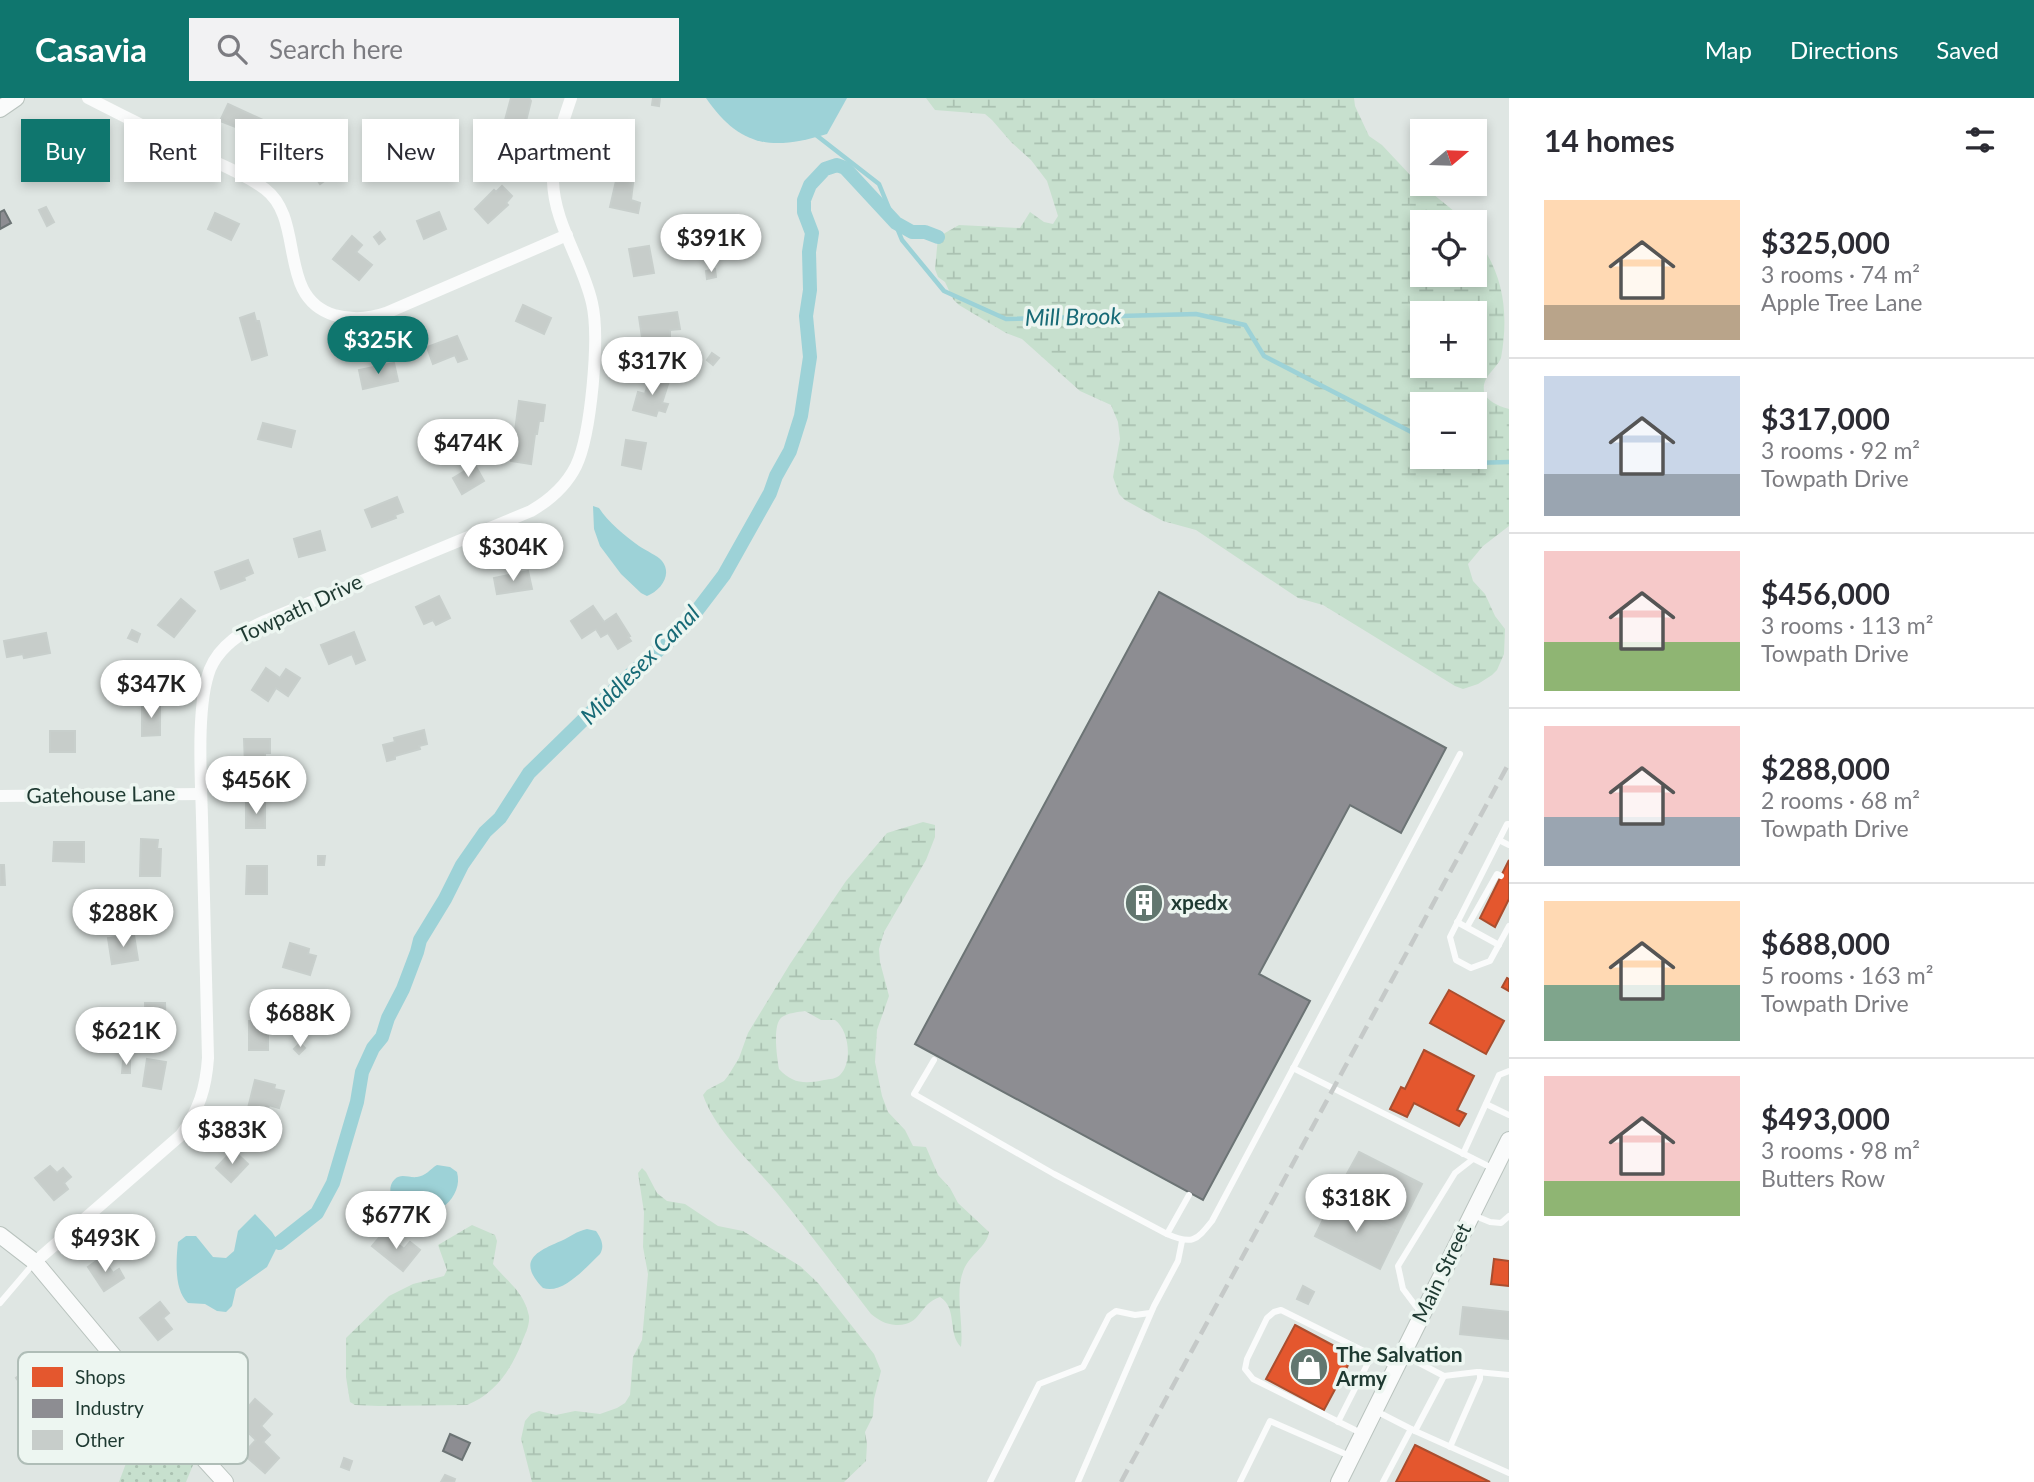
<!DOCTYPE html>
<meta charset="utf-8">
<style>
:root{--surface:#fff;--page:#f2f2f3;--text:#2b2b33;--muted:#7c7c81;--line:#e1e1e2;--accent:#0f766e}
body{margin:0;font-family:Lato,sans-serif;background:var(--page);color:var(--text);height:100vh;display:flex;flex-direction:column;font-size:26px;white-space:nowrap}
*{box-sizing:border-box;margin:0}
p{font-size:23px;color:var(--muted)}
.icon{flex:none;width:38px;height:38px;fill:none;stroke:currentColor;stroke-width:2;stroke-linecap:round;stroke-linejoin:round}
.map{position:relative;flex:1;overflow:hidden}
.side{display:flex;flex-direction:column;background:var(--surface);width:525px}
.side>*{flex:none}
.hud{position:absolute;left:21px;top:21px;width:665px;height:63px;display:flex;gap:14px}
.needle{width:46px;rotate:71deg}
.tools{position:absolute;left:1410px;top:21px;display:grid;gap:14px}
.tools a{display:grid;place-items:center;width:77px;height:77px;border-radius:0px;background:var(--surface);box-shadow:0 4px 10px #0003;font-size:35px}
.price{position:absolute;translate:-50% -60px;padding:0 16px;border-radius:24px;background:#fff;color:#222;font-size:23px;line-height:46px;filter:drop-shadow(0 2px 4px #0008)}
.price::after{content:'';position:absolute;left:50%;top:42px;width:21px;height:16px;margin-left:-10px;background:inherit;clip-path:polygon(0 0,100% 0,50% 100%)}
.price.on{background:var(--accent);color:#fff}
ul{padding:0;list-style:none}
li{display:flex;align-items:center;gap:21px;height:175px;padding:0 35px}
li+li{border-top:2px solid var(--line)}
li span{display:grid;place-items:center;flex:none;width:196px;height:140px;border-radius:0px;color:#555}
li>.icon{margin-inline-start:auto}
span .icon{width:84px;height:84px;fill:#fffc;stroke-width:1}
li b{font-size:30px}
h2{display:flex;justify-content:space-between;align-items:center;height:84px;padding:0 35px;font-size:30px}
.pill{padding:0 24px;border-radius:0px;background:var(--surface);box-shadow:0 4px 10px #0003;font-size:24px;line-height:63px}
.pill.on{background:var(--accent);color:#fff}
header{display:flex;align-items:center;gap:42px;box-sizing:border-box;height:98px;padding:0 35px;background:var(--accent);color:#fff}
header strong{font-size:33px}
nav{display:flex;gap:38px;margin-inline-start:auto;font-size:24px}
.search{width:490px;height:63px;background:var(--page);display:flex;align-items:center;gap:18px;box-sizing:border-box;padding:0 24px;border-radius:0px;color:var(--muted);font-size:26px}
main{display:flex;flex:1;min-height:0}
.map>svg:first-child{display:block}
</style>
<header>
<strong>Casavia</strong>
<div class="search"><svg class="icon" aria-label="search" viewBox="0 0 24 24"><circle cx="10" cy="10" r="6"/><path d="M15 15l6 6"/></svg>Search here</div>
<nav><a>Map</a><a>Directions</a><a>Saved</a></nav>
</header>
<main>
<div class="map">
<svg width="1509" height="1384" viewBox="0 0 1509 1384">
<defs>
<pattern id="green-dots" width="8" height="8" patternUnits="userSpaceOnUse" patternTransform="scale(1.75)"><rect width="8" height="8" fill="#c7e0ce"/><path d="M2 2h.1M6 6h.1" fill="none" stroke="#aac1b1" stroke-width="1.8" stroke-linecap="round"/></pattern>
<pattern id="wetland-marsh" width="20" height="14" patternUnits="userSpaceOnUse" patternTransform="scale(1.75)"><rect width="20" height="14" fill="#c7e0ce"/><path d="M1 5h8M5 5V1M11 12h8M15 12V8" fill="none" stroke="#aac1b1"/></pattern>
</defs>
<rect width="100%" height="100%" fill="#dfe6e3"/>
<polygon fill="url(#green-dots)" points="146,1312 193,1367 186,1384 119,1384"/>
<g fill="url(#wetland-marsh)" fill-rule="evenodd">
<path d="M 926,0 L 1354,0 L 1355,8 L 1369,38 L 1382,47 L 1412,79 L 1460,118 L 1463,124 L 1423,124 L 1423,177 L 1475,177 L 1475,139 C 1504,174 1509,216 1501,260 C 1496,272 1482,278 1484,293 C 1485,303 1501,309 1509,311 L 1509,428 L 1483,448 L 1468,466 L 1473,483 L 1485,496 L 1495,518 L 1505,531 L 1504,556 L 1497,572 L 1492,577 L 1478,586 L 1463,591 L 1455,588 L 1323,507 L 1298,500 L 1196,432 L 1163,423 L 1125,402 L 1119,396 L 1113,379 L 1120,341 L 1118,324 L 1111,307 L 1080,293 L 1022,241 L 1006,235 L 959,207 L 953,201 L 945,184 L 938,179 L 935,171 L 938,139 L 959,127 L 1020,130 L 1030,114 L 1044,124 L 1053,126 L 1058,118 L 1047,83 L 1031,62 L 1011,44 L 992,22 L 985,16 L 935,12 ZM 1423,215 L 1475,215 L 1475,268 L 1423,268 ZM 1423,306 L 1475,306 L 1475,359 L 1423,359 Z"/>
<path d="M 923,724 L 935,727 L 935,739 L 926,762 L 884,834 L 879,851 L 880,864 L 889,898 L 877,932 L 875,964 L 882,998 L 888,1014 L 905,1032 L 913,1048 L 926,1049 L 938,1077 L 950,1090 L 958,1105 L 989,1134 C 987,1148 970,1157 964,1171 C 954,1194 964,1224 961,1249 C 947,1235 958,1210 940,1199 C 918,1206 922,1228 896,1227 C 885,1226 880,1223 871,1216 C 840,1176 810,1135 778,1096 C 753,1066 716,1034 703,997 L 707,992 L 724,983 L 728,978 L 739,960 L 748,935 L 790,866 L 846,783 L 887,735 ZM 805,913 L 821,922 L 835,922 C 849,932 853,964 840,977 C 836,981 830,981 824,982 C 805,986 793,986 779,971 C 777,960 772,926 782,919 C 788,915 798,914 805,913 Z"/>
<polygon points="642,1070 646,1074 657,1095 667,1103 685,1106 718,1128 743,1133 800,1168 818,1185 874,1256 881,1273 874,1301 873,1318 865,1334 867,1346 866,1363 844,1384 532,1384 521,1341 525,1323 531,1316 539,1313 556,1317 575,1313 600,1316 617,1310 625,1305 630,1297 633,1259 642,1242 648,1176 643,1149 644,1114 638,1075"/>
<path d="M 472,1127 L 495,1137 L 497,1143 L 493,1166 C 507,1184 524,1193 529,1218 C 530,1227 525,1236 522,1244 C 511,1272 495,1296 467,1307 L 379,1308 L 355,1307 L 350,1304 L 346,1279 L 346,1240 L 389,1198 L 413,1186 L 444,1178 L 447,1172 L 438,1147 Z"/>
</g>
<g fill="#9dd2d7">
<path d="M 706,0 L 847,0 L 827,36 C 771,53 740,49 706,0 Z"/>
<path d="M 593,408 L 599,410 C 608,424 625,438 639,448 C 646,453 657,457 662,463 C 673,477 660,493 647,498 L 641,495 L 621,476 L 600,448 L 594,431 Z"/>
<path d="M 437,1067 L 450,1069 L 457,1074 C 464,1100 435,1119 413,1123 C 402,1118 381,1094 395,1081 C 401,1075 409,1080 417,1079 C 426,1078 430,1071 437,1067 Z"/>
<path d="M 255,1116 L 272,1134 L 279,1145 L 267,1169 L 236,1191 L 232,1208 L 226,1214 L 217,1213 L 205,1206 L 188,1205 C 174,1192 176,1163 178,1144 L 186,1138 L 196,1138 L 213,1159 L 226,1160 L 234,1153 L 238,1133 Z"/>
<path d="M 587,1131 L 596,1133 C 601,1140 605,1148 600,1156 C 586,1169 563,1197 543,1190 C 517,1163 535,1154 561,1143 C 570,1139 577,1133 587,1131 Z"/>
</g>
<g fill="#e4572e" stroke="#a94e2f" stroke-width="2">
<polygon points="1509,762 1509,801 1495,829 1480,820"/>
<polygon points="1507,880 1509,881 1509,893 1502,889"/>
<polygon points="1449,892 1504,923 1486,956 1430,925"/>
<polygon points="1424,952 1474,978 1457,1012 1466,1016 1459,1028 1414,1005 1407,1019 1390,1011 1401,989 1405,991"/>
<polygon points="1494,1161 1509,1163 1509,1188 1491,1186"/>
<polygon points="1295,1227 1353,1258 1324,1312 1266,1281"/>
<polygon points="1415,1347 1490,1384 1396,1384"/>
</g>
<g fill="#8d8d92" stroke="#6c7475" stroke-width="2">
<polygon points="4,112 11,125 0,131 0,114"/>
<polygon points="1159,494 1446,650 1401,735 1350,707 1259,876 1310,903 1203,1102 915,946"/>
<polygon points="450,1336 470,1345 462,1362 443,1353"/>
</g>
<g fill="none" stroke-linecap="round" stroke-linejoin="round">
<g stroke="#9dd2d7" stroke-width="4.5">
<polyline points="816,37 879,86 902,142 944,193 1006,221 1196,216 1245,227 1264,258 1423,340"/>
<polyline points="1460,359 1473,365 1509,364"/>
</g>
<polyline stroke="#9dd2d7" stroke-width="14" points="279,1145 317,1115 333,1085 357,1004 362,974 373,950 382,939 388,920 403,891 417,854 420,842 445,801 462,767 485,734 500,720 529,675 623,583 677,536 689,523 724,477 770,395 776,378 790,353 801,318 810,259 806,218 810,192 809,154 812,135 804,114 804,102 810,87 825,71 837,67 845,70 896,125 912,134 925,134 938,139"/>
</g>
<g fill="#c7cdca" stroke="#c8cfcc" stroke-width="2">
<polygon points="511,0 529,0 531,3 525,27 505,22"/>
<polygon points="653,0 660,0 659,8 652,7"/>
<polygon points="228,6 263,22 256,37 220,23"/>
<polygon points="310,42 334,76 320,86 312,74 310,76 294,53"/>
<polygon points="621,74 634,77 631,102 640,105 638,115 610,109 616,83 618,84"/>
<polygon points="502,88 512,98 506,105 508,107 488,125 475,111 494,92 496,94"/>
<polygon points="46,109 54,124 47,128 39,112"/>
<polygon points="439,114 446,131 424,141 417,123"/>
<polygon points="215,115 239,126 231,142 208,131"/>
<polygon points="380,134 385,141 379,146 374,139"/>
<polygon points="352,138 362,147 356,154 372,167 359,182 333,161"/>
<polygon points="649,148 654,175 634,178 629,151"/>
<polygon points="715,171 716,179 707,181 706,173"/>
<polygon points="523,207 551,220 544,236 516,223"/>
<polygon points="677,214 680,231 670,232 670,239 661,240 661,244 643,246 639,219"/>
<polygon points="254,215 256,223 259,223 267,257 252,262 240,220"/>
<polygon points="457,238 467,261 458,264 455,257 433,266 427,249"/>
<polygon points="712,255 719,260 713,267 707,262"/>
<polygon points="394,265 398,283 363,291 359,272"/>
<polygon points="650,278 669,283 662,305 668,306 665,314 658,312 656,318 633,312 638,294 645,296"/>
<polygon points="519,303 545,307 543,323 539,323 537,336 535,336 531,366 511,363"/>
<polygon points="263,325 295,333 291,349 258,341"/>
<polygon points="626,342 646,345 641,371 622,367"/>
<polygon points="475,367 484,383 462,396 453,380"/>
<polygon points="397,399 403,414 395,417 396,420 372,429 365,412"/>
<polygon points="320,433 325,452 299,459 294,441"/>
<polygon points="248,462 253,475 244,479 245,482 221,491 215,474"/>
<polygon points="528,473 532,491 497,496 494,480"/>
<polygon points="439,498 450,520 436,527 433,522 424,526 416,509"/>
<polygon points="181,501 195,513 174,539 158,527"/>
<polygon points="593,508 604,524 616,516 630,538 628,539 631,543 618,551 608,535 601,539 596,531 582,540 571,523"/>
<polygon points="132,532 140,536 137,544 128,540"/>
<polygon points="354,534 365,562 356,566 352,556 329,566 321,547"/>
<polygon points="46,535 50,555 24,560 23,556 7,559 4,543"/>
<polygon points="266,570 280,580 286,571 300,580 288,598 276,590 268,603 252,592"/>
<polygon points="160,607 160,637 142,638 142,608"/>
<polygon points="424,632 427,646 419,648 420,651 395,658 395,661 387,663 383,647 395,644 394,640"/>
<rect x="50" y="633" width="25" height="21"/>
<polygon points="244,641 270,641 270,655 265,655 265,666 245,667"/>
<rect x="246" y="705" width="19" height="25"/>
<polygon points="141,741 158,742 157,751 161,751 160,778 140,778"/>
<polygon points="54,744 84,744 84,764 53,763"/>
<polygon points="318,758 325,758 324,767 318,767"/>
<polygon points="0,767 4,767 5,787 0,787"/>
<polygon points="247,768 267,768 267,796 246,796"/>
<polygon points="134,837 138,862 112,866 108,840"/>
<polygon points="290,845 309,851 308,856 316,858 310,877 283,869"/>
<polygon points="145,905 165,905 166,933 146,934"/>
<rect x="249" y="923" width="19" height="29"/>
<polygon points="300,945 305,950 299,956 294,951"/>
<polygon points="147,961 166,964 161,991 143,988"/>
<polygon points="123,963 130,963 130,975 122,975"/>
<polygon points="255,982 275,987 274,991 284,993 279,1010 269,1007 267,1015 248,1010"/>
<polygon points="233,1052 248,1066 231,1084 216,1070"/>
<polygon points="1359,1054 1422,1086 1398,1134 1333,1101"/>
<polygon points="50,1068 57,1075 63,1070 71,1079 64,1085 68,1091 54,1102 35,1080"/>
<polygon points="1333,1101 1398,1134 1380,1171 1315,1138"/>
<polygon points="384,1134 404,1151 410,1144 420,1152 403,1173 372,1148"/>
<polygon points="102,1159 113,1175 119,1171 124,1180 104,1193 88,1169"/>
<polygon points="1303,1188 1314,1194 1308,1206 1297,1201"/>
<polygon points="160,1204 169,1215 163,1220 172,1231 158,1242 140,1220"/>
<polygon points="1463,1209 1509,1214 1509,1241 1460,1236"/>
<polygon points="32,1267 40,1277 37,1280 44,1299 48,1297 59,1329 52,1331 48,1318 41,1320 29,1287 24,1290 16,1280"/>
<polygon points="255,1301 272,1316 261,1328 270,1337 263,1344 279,1360 265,1375 243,1356 256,1342 236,1323"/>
<polygon points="344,1360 352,1363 349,1372 341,1369"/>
<polygon points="445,1377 455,1381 454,1384 441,1384"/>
</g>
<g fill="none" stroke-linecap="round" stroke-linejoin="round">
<g stroke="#b9c3be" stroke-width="18">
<g id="secondary">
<polyline points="0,11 16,0"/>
<polyline points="0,1137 35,1164 151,1303 225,1384"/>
<polyline points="1339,1384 1509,1042"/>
</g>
</g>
<g stroke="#fafbfb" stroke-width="6">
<polyline points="1509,726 1507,726 1450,839 1456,862 1471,870 1490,863 1509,828"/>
<polyline points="1499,742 1509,747"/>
<polyline points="1457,824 1499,847"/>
<polyline points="1467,829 1497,776 1501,778"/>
<path d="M 934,962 L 914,996 L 1054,1076 L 1167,1136 C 1192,1147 1196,1143 1212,1123 L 1460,656"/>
<polyline points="1293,970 1492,1070"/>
<polyline points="1486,1006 1509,1017"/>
<polyline points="1463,1056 1499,977 1509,973"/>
<polyline points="1473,1117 1490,1124 1501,1125 1509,1118"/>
<polyline points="1167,1136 1189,1097"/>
<polyline points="0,1205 34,1165"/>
<polyline points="1421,1215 1403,1191 1398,1168 1455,1075 1473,1061"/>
<polyline points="1444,1278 1477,1274 1509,1277"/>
<polyline points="1374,1312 1415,1333 1444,1278 1404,1257"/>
<polyline points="1338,1324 1372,1257"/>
<polyline points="1415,1333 1509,1375"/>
<polyline points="1361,1335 1253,1281 1245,1271 1247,1261 1267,1220 1274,1214 1281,1212 1394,1268"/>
<polyline points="1450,1349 1480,1281 1480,1274"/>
<polyline points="990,1384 1039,1286 1083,1269 1109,1218 1116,1213 1135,1217 1150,1215"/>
<polyline points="1078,1384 1154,1208 1178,1163 1182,1143"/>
<polyline points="1240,1384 1270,1323 1350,1358"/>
<polyline points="1383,1384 1411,1331"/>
</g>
<g stroke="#fafbfb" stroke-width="12">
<path d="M 88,0 C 125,19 162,37 198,56 C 221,67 245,76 265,91 C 306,122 276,199 334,217 C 352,222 369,221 386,215 L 567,137"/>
<polyline points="0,698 201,696"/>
<path d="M 35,1164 L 181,1037 C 199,1012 206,990 208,960 C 206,880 204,800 202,720 C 201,680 196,607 210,571 C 220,547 243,533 265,523 L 531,413 C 550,402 566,388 576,368 C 591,337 600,239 592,205 C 583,164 554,126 553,83 C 552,55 562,26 571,0"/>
</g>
<use href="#secondary" stroke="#fafbfb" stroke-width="16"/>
<polyline stroke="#c5c9c8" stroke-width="4.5" stroke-dasharray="14 7" stroke-linecap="butt" points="1121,1384 1509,665"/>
</g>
<defs>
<g id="building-disc" transform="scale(2.0125)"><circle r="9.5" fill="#62766f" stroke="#edf6f1"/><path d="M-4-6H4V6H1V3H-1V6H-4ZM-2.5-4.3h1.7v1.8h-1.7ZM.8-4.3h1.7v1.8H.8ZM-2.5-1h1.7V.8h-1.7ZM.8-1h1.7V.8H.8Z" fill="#fff"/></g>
<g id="shop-disc" transform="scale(2.0125)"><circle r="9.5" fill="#62766f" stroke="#edf6f1"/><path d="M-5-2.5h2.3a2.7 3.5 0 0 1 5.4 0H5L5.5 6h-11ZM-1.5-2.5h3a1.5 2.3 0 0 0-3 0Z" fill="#fff"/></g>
</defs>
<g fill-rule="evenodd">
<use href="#building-disc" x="1144" y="805"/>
<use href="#shop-disc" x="1309" y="1269"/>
</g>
<g text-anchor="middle" stroke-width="7" stroke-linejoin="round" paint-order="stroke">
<g font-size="21" fill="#1e3931" stroke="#edf6f1">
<text transform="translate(300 511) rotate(-25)" y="7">Towpath Drive</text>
<text transform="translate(101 697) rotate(-1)" y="7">Gatehouse Lane</text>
<text transform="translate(1442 1175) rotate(-64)" y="7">Main Street</text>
</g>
<g font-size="21" font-weight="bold" fill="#1e3931" stroke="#edf6f1" text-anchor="start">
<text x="1171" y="812">xpedx</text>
<text x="1336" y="1264">The Salvation<tspan x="1336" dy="24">Army</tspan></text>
</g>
<g font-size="23" font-style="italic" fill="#176a76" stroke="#edf6f1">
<text transform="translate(1073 219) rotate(-1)" y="8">Mill Brook</text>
<text transform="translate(640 567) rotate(-45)" y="8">Middlesex Canal</text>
</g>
</g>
<rect x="18" y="1254" width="230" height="112" rx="10" fill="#edf6f1" stroke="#afbdb7" stroke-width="2"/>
<rect x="32" y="1269" width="31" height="20" fill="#e4572e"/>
<rect x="32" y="1301" width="31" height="19" fill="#8d8d92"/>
<rect x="32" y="1332" width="31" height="20" fill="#c7cdca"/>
<g font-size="19" fill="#1e3931">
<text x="75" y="1286">Shops</text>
<text x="75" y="1317">Industry</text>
<text x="75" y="1349">Other</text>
</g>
</svg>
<div class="tools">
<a><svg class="needle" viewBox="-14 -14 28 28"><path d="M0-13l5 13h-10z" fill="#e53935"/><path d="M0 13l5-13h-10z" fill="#7c7c81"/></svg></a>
<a><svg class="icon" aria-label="locate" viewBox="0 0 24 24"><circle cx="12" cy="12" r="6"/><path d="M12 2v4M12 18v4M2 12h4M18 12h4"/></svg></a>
<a>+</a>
<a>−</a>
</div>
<b class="price" style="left:711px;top:176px">$391K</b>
<b class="price on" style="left:378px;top:278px">$325K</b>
<b class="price" style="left:652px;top:299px">$317K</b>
<b class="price" style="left:468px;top:381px">$474K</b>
<b class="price" style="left:513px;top:485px">$304K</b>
<b class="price" style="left:151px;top:622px">$347K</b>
<b class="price" style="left:256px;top:718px">$456K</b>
<b class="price" style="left:123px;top:851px">$288K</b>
<b class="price" style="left:300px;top:951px">$688K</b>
<b class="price" style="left:126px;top:969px">$621K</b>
<b class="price" style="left:232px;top:1068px">$383K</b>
<b class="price" style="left:1356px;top:1136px">$318K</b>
<b class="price" style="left:396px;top:1153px">$677K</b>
<b class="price" style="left:105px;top:1176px">$493K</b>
<div class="hud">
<a class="pill on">Buy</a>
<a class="pill">Rent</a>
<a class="pill">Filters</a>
<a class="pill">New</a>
<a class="pill">Apartment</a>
</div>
</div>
<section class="side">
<h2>14 homes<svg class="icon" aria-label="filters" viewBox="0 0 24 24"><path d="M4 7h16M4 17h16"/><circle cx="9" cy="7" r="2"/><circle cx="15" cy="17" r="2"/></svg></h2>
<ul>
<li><span style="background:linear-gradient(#ffd9b3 75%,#b9a48a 0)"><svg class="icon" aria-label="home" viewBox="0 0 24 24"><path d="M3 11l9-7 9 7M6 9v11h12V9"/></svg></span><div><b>$325,000</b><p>3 rooms · 74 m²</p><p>Apple Tree Lane</p></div></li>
<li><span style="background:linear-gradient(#c9d6e8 70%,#9aa5b1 0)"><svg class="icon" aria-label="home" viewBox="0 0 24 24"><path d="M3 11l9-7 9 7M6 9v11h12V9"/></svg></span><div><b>$317,000</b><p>3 rooms · 92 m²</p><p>Towpath Drive</p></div></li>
<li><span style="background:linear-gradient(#f6c9c9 65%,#8fb573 0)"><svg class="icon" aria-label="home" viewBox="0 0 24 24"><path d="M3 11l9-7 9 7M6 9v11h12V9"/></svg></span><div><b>$456,000</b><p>3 rooms · 113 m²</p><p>Towpath Drive</p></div></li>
<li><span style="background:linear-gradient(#f6c9c9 65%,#9aa5b1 0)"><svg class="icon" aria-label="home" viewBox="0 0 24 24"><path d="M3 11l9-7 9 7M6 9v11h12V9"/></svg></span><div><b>$288,000</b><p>2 rooms · 68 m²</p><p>Towpath Drive</p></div></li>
<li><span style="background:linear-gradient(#ffd9b3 60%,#7fa58c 0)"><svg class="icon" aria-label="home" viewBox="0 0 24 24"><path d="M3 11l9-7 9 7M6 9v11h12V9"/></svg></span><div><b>$688,000</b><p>5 rooms · 163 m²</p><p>Towpath Drive</p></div></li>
<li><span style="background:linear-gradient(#f6c9c9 75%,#8fb573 0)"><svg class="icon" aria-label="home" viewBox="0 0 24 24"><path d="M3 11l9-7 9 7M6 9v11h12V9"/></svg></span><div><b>$493,000</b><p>3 rooms · 98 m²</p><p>Butters Row</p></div></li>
</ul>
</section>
</main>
